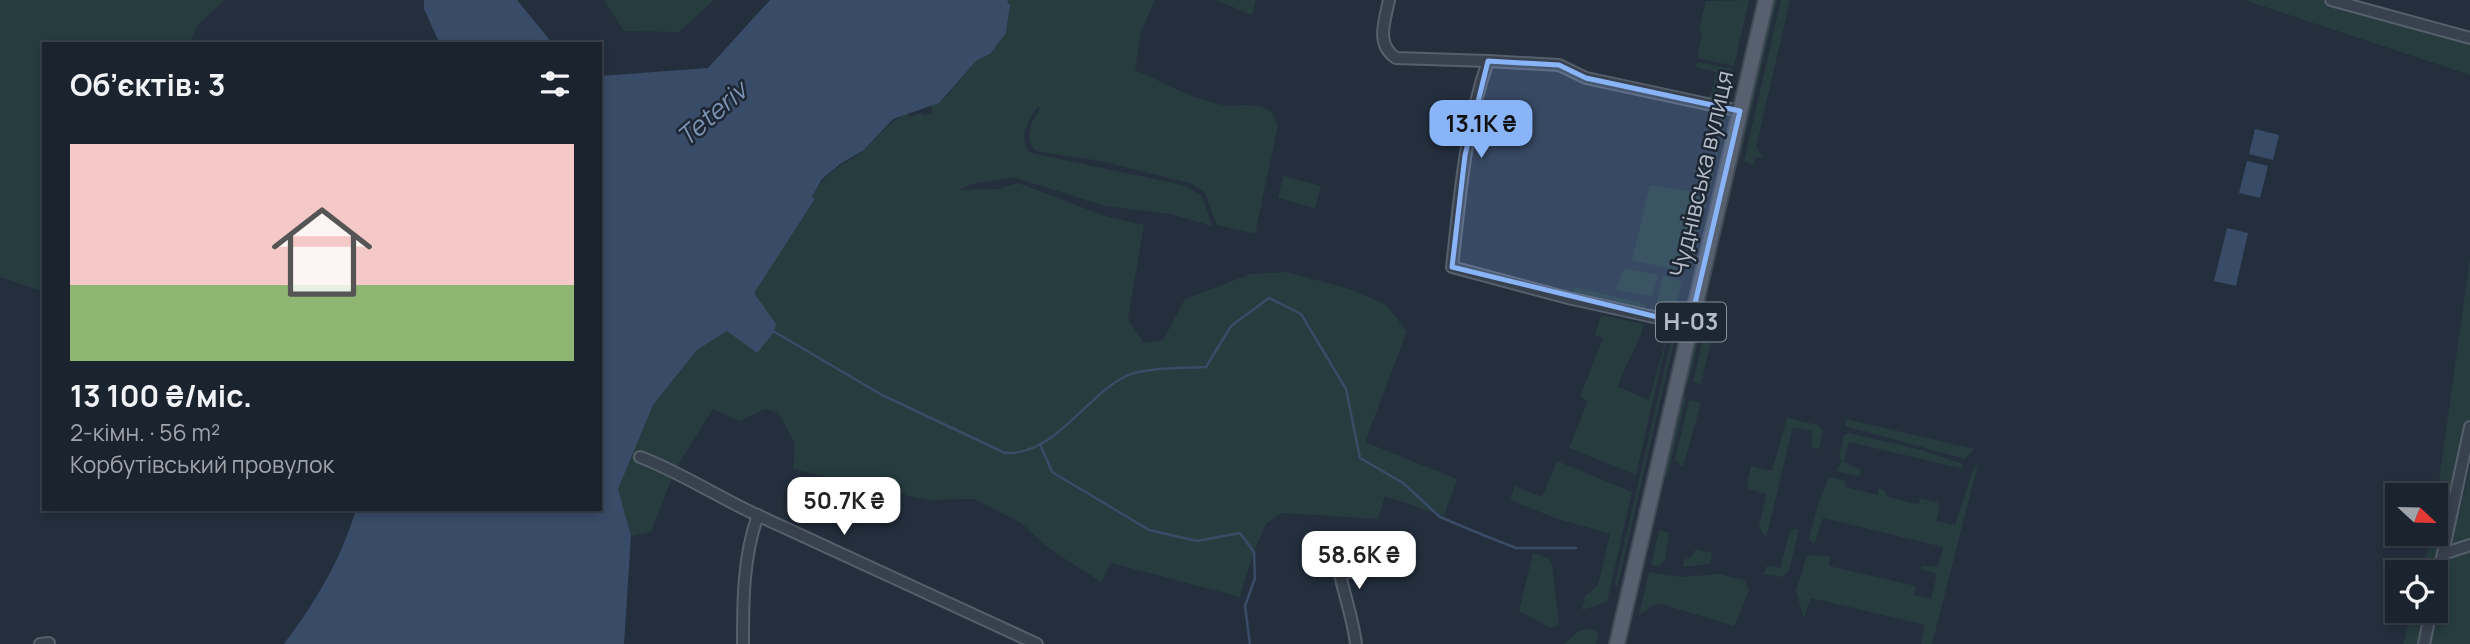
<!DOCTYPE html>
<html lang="uk">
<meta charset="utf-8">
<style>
:root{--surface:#1b232e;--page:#282f3a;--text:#f1f3f6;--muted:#a0a4aa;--line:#39404a;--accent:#8ab4f8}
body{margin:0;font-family:Manrope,sans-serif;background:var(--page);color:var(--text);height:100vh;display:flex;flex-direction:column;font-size:26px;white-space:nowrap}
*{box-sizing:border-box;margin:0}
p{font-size:23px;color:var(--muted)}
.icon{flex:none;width:38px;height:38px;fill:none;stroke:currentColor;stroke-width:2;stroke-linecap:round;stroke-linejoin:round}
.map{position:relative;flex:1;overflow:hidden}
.side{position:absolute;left:42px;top:42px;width:560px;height:469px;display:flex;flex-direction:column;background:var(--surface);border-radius:0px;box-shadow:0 4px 10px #0003,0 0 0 2px var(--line)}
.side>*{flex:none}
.needle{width:46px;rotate:112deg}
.buttons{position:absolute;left:2385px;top:483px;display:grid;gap:14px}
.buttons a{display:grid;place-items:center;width:63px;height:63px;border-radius:0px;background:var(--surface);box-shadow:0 4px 10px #0003,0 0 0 2px var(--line);font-size:35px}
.price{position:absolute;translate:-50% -60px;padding:0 16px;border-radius:14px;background:#fff;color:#222;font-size:23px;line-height:46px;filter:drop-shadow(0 2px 4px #0008)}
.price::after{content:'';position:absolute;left:50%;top:42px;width:21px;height:16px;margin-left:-10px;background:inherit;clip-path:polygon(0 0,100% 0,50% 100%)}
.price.current{background:var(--accent);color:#111}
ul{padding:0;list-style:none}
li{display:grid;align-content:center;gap:14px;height:371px;padding:0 28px}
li+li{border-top:2px solid var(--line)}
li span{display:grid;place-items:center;height:217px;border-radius:0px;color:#555}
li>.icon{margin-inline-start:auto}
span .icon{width:126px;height:126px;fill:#fffc;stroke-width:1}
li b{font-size:30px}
h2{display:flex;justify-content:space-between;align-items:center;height:84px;padding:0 28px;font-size:30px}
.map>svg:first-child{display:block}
</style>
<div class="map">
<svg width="2470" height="644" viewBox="0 0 2470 644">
<rect width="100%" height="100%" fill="#242f3e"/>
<g fill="#263c3f">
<polygon points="0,0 224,0 196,27 190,44 44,44 44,292 0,277"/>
<polygon points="604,0 714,0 679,32 624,31"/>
<path d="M 1007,0 L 1155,0 L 1141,32 L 1135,70 C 1163,82 1193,100 1223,105 C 1237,107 1251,102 1265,108 C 1272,112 1275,118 1278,125 L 1255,234 L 1217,225 L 1205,193 L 1193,184 L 1100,161 L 1036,151 C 1023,138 1031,122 1040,109 L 1038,107 C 1028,120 1017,139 1031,153 L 1183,185 L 1202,196 L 1212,226 L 1170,214 L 1105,206 L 1013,177 L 972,184 L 958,190 L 997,189 L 1018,183 L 1105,216 L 1144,225 L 1128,319 L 1144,343 L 1163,340 L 1185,299 L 1251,274 L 1287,272 L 1349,289 L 1385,304 L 1407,331 L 1365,442 L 1457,479 L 1444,516 L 1385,496 L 1378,519 L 1282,513 L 1266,524 L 1253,554 L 1240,597 L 1111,563 L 1101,582 L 1051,550 L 1021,523 L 974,499 L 927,500 L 793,469 L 795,443 L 778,413 L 765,409 L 739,421 L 713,409 L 675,470 L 651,532 L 631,536 L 617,489 L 653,405 L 697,350 L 727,331 L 815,200 L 812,198 C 830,165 841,169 865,149 C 881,135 888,122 908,113 L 909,117 L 922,113 L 923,116 L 933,113 L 931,106 L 945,98 L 977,60 L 990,54 L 1007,28 L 1010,2 Z"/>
<polygon points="1216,0 1256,0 1252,15"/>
<polygon points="1749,0 1734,66 1697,58 1702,34 1699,29 1706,1"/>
<polygon points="1773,0 1777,0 1740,159 1738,153"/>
<polygon points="1781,0 1790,0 1756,147 1763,158 1756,157 1753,166 1744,161"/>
<polygon points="2244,0 2329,0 2470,38 2470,75"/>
<polygon points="1697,62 1733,69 1726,104 1706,99 1712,93 1716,72 1696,67"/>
<polygon points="1725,113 1726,117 1690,272 1687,271"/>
<polygon points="1283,176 1321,186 1315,208 1278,198"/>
<polygon points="1650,185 1702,193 1684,272 1632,260"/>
<polygon points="2470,258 2470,427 2436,572 2422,572 2432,534 2436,534 2436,503"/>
<polygon points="1624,268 1658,275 1652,296 1616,290"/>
<polygon points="1663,275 1682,282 1676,305 1657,301"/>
<polygon points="1574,287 1646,304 1644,310 1573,294"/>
<polygon points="1712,301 1720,302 1701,384 1693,382"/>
<polygon points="1707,302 1689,382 1688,383 1685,382 1702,308"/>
<path d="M 1601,315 L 1644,324 C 1637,349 1624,365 1618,387 L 1649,400 L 1670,326 L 1636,475 L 1569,448 L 1588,401 L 1580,397 L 1603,338 L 1595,335 Z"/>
<polygon points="1673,332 1674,341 1617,588 1615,584"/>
<polygon points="1681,397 1686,397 1667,478 1664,474"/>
<polygon points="1689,400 1701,403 1683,467 1675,460"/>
<polygon points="1787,418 1818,425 1823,431 1819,449 1812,448 1812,431 1793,427 1766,538 1759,527 1766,494 1749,489 1747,483 1751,466 1772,471"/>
<polygon points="1846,419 1974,449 1965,459 1845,426"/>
<polygon points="1849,433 1922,450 1962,464 1964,469 1849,442 1844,462 1861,470 1859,476 1836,471 1842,462 1839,456 1844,435"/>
<polygon points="1557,461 1632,492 1607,602 1582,610 1585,596 1598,585 1610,534 1555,518 1510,500 1515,486 1542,497"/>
<polygon points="1978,464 1932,644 1921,644 1925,625 1811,598 1804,618 1796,591 1807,555 1830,556 1829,566 1916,586 1914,595 1931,599 1937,574 1921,569 1922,566 1938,567 1943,547 1823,518 1814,545 1809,539 1818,504 1829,477 1845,481 1846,487 1878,495 1878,488 1884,490 1888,497 1917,504 1920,503 1919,498 1937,502 1940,507 1936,521 1955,525 1973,470"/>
<polygon points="2470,468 2470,644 2427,644"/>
<polygon points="1793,529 1799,530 1789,571 1781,577 1763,574 1767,566 1780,568 1790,531"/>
<polygon points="1659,530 1669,533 1665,559 1659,566 1651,565"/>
<polygon points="1696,549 1712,553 1710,564 1683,567 1684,560 1691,557"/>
<polygon points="1533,553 1548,558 1552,563 1559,625 1550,628 1519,611"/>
<polygon points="1649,572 1681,577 1719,574 1744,580 1749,590 1734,626 1658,603 1639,615"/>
<polygon points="2412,611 2431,611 2424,644 2403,644"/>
<polygon points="1590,628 1599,633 1596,644 1564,644 1579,631"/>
</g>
<g fill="#394c67">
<polygon points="424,0 517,0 553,44 440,44 424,9"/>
<path d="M 770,0 L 1007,0 L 1010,5 L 1006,33 L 990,54 L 977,60 L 939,103 L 893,119 L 864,150 L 840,164 L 822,179 L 812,197 L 815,199 L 754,293 L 776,324 L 774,332 L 757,353 L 727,331 L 697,350 L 653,405 L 618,489 L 631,536 L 624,644 L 284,644 C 316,601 341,560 356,509 L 600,509 L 600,76 L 708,68 Z"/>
<polygon points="2255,129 2279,135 2273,160 2249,154"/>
<polygon points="2247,161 2268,166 2260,198 2239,193"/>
<polygon points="2227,228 2248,233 2236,286 2214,281"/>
</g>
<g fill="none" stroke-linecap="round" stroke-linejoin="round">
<g stroke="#394c67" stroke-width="2.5">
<path d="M 773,331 L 882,395 L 1005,453 C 1056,455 1084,397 1126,376 C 1145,367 1185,368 1206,367 L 1231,326 L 1269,298 L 1301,314 L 1346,389 L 1360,458 L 1403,483 L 1440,517 L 1483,535 L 1516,548 L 1576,548"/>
<polyline points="1040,444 1052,472 1149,530 1197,541 1240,533 1254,552 1255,578 1245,606 1250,644"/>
</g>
<g stroke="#565f6c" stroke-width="14">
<g id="minor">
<path d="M 1389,0 C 1385,21 1375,44 1396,58 L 1488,61"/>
<polyline points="2331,0 2470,38"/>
<path d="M 1690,325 L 1568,298 L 1452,267 C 1460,198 1465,127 1488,61 L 1559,65 L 1586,78 L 1740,111"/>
<path d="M 640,457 C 680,472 716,496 755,514 C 849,558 943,600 1037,644"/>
<polyline points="2443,554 2470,545"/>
<polyline points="2436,586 2470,427"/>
<polyline points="40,644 49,643"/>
<path d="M 743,644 C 743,600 743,557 758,515"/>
<path d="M 1356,644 C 1353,619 1345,598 1340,574 L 1369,568 L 1380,557 L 1402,556"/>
<polyline points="2424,644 2431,611"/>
</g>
</g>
<g stroke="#414a57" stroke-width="18">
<polyline id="major" points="1617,644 1766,0"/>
</g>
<use href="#minor" stroke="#38414e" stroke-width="10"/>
<use href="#major" stroke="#56606e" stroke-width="14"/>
</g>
<path fill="#8ab4f8" fill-opacity="0.2" stroke="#8ab4f8" stroke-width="5" stroke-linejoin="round" d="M 1488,61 L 1559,65 L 1586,78 L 1740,111 L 1690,325 L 1452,267 L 1465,155 Z"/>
<g text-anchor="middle" stroke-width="5" stroke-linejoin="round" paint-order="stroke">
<rect fill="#1d2633" stroke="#878f9c" stroke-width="2" x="1656" y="302.5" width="70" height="39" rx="5"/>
<g font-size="23" font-weight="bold" fill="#b4bcc9">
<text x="1691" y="330">Н-03</text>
</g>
<g font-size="24" fill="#b4bcc9" stroke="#1d2633">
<text transform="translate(1702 174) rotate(-77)" y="8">Чуднівська вулиця</text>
</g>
<g font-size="26" font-style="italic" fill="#7c92b1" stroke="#1d2633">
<text transform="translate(712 114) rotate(-41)" y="9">Teteriv</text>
</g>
</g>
</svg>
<div class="buttons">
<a><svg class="needle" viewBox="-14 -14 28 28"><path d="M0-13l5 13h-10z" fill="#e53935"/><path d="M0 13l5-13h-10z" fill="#a0a4aa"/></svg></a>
<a><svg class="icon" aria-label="locate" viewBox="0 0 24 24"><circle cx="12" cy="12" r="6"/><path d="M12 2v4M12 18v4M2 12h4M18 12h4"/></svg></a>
</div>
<b class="price current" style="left:1481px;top:160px">13.1K ₴</b>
<b class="price" style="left:844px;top:537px">50.7K ₴</b>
<b class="price" style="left:1359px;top:591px">58.6K ₴</b>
<section class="side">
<h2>Об’єктів: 3<svg class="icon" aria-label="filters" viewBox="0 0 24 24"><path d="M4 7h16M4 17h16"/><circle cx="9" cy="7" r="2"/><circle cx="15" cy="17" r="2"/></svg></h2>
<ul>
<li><span style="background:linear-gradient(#f6c9c9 65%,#8fb573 0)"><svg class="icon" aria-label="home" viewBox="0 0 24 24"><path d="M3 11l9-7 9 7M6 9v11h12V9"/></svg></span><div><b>13 100 ₴/міс.</b><p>2-кімн. · 56 m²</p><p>Корбутівський провулок</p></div></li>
</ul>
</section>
</div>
